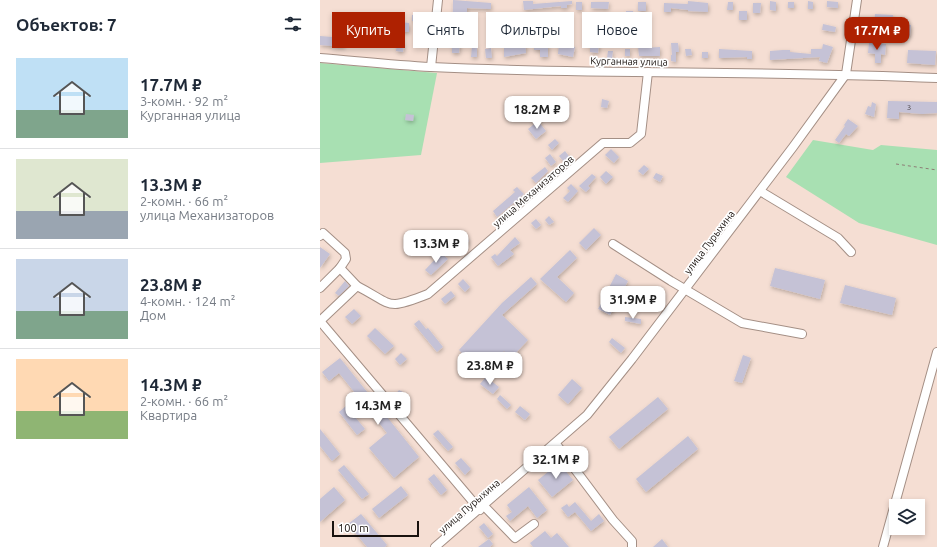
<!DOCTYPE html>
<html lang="ru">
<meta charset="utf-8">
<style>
:root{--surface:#fff;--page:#f2f2f3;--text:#1f2937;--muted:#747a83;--line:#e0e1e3;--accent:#ae2101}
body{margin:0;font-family:Ubuntu,sans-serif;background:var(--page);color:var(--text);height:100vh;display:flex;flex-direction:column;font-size:15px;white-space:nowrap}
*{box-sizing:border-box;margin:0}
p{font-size:13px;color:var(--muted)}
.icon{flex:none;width:22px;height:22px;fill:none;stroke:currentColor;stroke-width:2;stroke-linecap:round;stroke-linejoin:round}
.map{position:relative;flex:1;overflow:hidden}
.sheet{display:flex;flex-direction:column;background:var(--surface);width:320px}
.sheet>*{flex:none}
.top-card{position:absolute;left:12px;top:12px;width:380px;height:36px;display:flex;gap:8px}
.controls{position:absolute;left:569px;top:499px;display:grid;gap:8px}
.controls a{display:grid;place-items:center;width:36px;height:36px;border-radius:0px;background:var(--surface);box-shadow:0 2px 6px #0003;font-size:20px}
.scale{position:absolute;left:12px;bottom:10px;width:87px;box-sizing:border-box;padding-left:4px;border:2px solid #19120e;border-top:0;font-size:11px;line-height:14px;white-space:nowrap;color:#19120e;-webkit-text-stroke:3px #fff;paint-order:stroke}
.price{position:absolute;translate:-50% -34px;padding:0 9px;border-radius:8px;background:#fff;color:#222;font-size:13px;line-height:26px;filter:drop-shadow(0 1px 2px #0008)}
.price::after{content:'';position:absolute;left:50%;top:24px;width:12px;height:9px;margin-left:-6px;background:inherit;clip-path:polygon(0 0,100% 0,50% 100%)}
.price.active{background:var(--accent);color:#fff}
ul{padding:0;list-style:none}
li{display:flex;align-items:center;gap:12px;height:100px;padding:0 16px}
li+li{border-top:1px solid var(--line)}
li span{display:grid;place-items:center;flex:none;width:112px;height:80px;border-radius:0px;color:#555}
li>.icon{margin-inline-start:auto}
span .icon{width:48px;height:48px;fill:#fffc;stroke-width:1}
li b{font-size:17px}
h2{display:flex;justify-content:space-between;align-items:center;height:48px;padding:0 16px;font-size:17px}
.chip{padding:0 14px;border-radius:0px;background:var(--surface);box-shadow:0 2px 6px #0003;font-size:14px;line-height:36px}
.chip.active{background:var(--accent);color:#fff}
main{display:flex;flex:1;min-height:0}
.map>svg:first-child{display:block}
</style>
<main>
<section class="sheet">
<h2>Объектов: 7<svg class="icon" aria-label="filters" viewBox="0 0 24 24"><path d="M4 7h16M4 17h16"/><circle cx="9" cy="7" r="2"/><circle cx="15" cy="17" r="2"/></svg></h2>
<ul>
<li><span style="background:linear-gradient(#bfe0f5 65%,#7fa58c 0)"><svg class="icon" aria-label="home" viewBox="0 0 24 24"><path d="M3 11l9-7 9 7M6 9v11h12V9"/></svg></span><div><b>17.7M ₽</b><p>3-комн. · 92 m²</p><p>Курганная улица</p></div></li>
<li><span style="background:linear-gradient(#dfe7d0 65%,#9aa5b1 0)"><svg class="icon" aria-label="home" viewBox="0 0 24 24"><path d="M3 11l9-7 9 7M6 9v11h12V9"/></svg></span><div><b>13.3M ₽</b><p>2-комн. · 66 m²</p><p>улица Механизаторов</p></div></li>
<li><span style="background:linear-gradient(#c9d6e8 65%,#7fa58c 0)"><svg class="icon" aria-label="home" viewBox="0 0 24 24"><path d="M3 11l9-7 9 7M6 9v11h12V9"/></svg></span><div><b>23.8M ₽</b><p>4-комн. · 124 m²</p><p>Дом</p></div></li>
<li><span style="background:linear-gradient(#ffd9b3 65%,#8fb573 0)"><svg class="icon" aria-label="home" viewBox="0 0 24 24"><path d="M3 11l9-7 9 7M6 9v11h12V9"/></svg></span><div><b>14.3M ₽</b><p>2-комн. · 66 m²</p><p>Квартира</p></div></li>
</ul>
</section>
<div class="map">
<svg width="617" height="547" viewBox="0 0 617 547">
<defs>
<filter id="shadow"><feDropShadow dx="1" dy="2" stdDeviation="2" flood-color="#0004"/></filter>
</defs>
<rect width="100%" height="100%" fill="#f5ded3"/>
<g fill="#a8e0b2">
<polygon points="0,63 117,73 101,155 0,163"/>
<polygon points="493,140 553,150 561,145 617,150 617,245 539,223 466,177"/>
</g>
<g fill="#c5c2d6" filter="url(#shadow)">
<polygon points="133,0 171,3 171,9 147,8 147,17 141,17 138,42 140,42 139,53 132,53"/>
<polygon points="203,1 213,1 213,4 252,1 252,4 247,5 247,8 241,8 241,6 204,10"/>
<polygon points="368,1 388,3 388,12 368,11 368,10 351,8 351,12 344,12 344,3 368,4"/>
<polygon points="450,1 456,2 456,11 450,10"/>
<polygon points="488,1 493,2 493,9 488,9"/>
<polygon points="507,1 518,2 518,8 507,7"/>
<rect x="256" y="2" width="6" height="8"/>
<polygon points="271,2 289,2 288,9 271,8"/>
<rect x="318" y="2" width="8" height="9"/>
<polygon points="408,2 413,2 413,10 407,10"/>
<rect x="468" y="2" width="6" height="6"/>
<polygon points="433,3 441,3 440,13 433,13"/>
<rect x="306" y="11" width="7" height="6"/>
<rect x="419" y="11" width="8" height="9"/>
<polygon points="555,14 573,15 572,26 554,24"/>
<rect x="92" y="15" width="5" height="6"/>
<polygon points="79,22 89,23 89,32 78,31"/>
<polygon points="503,24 516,27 515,32 502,30"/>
<polygon points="583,24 591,25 590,36 582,35"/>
<polygon points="0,36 25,38 24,47 0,45"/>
<polygon points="199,40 205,40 206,53 184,57 184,47 199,46"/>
<polygon points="549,42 566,44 565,55 561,54 561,63 555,63 555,54 548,53"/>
<polygon points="77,43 84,44 83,52 76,51"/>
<polygon points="239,43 255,47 253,57 238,54"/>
<polygon points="270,43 279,43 278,53 270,52"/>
<polygon points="351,43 358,43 359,52 356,52 356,62 351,61 351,55 352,55"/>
<polygon points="214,44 228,44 228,57 220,57 220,50 214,50"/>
<polygon points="503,44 513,47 507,63 499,61 500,57 450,60 450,51 463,50 470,50 470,52 491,54 491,49 502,49"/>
<polygon points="324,45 324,48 340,47 340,56 319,56 318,46"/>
<polygon points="152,46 157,46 157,57 151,57"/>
<polygon points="171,48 172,58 166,58 165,49"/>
<rect x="305" y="49" width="5" height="7"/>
<polygon points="365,49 371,49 372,55 366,56"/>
<polygon points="399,49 432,51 432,59 427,59 427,57 399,58"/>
<polygon points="588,50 616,51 615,65 587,63"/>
<polygon points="288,51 293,51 292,58 287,58"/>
<rect x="382" y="52" width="6" height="6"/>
<polygon points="282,99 289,101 287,108 281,107"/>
<polygon points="568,101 617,102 617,113 602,114 579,112 579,119 567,118"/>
<polygon points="552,102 556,104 554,117 545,114 548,106 551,107"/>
<polygon points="86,114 94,115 93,121 85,120"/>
<polygon points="528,119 538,126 529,136 526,134 519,143 515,140 525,126 524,125"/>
<polygon points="218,121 226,131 216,139 208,129"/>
<polygon points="235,139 239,143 232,150 228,145"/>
<polygon points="291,149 299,157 294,163 285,155"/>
<polygon points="245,151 251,159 246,164 239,156"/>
<polygon points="230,154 236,162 231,166 225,158"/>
<polygon points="324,165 329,169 323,175 318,171"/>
<polygon points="225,167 228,171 216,183 211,178"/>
<polygon points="286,171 293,177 286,184 280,177"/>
<polygon points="336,173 343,176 340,182 333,178"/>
<polygon points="272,174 276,177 268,186 270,188 266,192 259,186"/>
<polygon points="251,184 258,191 248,202 243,198 250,191 247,188"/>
<polygon points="197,187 204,194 177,217 173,211 195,192 193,190"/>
<polygon points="229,216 234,222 229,225 225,220"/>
<polygon points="216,219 221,225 216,229 211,223"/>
<polygon points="274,228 281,235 266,250 259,243"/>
<polygon points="146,237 149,241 145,245 141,240"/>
<polygon points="195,237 200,243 190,250 194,254 178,266 171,257 175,254 177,256"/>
<polygon points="0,247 10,254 0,268"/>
<polygon points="250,250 257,258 237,277 254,293 246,302 220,279"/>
<polygon points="121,253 128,259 111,275 105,270"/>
<polygon points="455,268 505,280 500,299 450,286"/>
<polygon points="296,274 308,281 290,315 278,309"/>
<polygon points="211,277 217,284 182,315 208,340 191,358 184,351 166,369 154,357 150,361 139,350 182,303"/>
<polygon points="143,279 150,287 145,292 138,284"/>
<polygon points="25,281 29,286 19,296 15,293"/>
<polygon points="525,285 576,298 572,315 520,303"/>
<polygon points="131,291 135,296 125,304 121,299"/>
<polygon points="34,309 41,316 32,324 25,317"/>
<polygon points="305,317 321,319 321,324 305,321"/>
<polygon points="99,320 106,329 108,328 123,347 117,352 94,324"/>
<polygon points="55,328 74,346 65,354 47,336"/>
<polygon points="292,338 305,348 301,353 289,342"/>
<polygon points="81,353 87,359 80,365 75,359"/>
<polygon points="423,355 431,358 422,383 414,381"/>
<polygon points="20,358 99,457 74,478 49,448 67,433 19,373 9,381 2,372"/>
<polygon points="166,377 179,387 173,394 160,384"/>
<polygon points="252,379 262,388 248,404 238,395"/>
<polygon points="79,390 83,392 78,398 74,396"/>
<polygon points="180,395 191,405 187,409 177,399"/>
<polygon points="338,397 348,409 299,449 289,437"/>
<polygon points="26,406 45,429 37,435 19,412"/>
<polygon points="200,406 210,414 205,420 195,412"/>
<polygon points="0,429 20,454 12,461 0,446"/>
<polygon points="118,430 133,447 128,451 113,434"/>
<polygon points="368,436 378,449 326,492 316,479"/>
<polygon points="141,458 151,469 145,475 135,463"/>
<polygon points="239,463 253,480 232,497 218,480"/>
<polygon points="24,465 49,494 42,499 18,470"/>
<polygon points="114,474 127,490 121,495 108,479"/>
<polygon points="81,486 88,495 59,518 52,509"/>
<polygon points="14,487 25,500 0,522 0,499"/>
<polygon points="209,487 227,510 217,518 208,506 190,521 186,516 192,512 187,505"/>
<polygon points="255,502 271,521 279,514 284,521 271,531 255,512 248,517 241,508 247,504 249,507"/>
<polygon points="41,514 67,545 65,547 47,547 28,524"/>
<polygon points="164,523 173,534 168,538 159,527"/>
<polygon points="225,531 231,538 237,533 249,547 213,547 210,543"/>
<polygon points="169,539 173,544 170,547 158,547"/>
<polygon points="342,539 348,547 333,547"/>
</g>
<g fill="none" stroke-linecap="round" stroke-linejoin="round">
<g stroke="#a48f85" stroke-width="10">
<g id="minor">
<path d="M 0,58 C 37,61 74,65 111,67 C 280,75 449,70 617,78"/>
<polyline points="111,67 118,0"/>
<polyline points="440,191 518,238 531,252"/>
<polyline points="0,236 3,233 25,253 26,259 20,268 0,288"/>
<polyline points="293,244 351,281 422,323 482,334"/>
<polyline points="20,268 37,286"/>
<path d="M 0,321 L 37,286 C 74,305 65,311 108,294 L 283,143 L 310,143 L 321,134 L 328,72"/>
<polyline points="0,321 160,510"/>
<polyline points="236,444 293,520 312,541 312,547"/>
<polyline points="164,506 195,538 214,524"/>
<polyline points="115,547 267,415 312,359 473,147 526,74 537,0"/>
<polyline points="563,547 617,352"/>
</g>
</g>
<polyline stroke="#8d7d76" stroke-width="1" stroke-dasharray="3 3" stroke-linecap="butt" points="576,164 617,170"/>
<use href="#minor" stroke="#fff" stroke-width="8"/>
</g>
<g text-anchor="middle" stroke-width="3.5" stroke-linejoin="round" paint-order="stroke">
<g font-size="8" fill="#443e40">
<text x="589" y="110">3</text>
</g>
<g font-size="10" fill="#19120e" stroke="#fff">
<text transform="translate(309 61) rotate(1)" y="4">Курганная улица</text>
<text transform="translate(213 191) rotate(-41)" y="4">улица Механизаторов</text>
<text transform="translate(389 242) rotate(-53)" y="4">улица Пурыхина</text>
<text transform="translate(149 506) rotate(-41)" y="4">улица Пурыхина</text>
</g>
</g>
</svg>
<div class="controls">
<a><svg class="icon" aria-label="layers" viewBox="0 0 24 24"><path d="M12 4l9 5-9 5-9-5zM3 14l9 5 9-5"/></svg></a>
</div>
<div class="scale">100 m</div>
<b class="price active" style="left:557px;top:51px">17.7M ₽</b>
<b class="price" style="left:217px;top:130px">18.2M ₽</b>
<b class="price" style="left:116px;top:264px">13.3M ₽</b>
<b class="price" style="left:313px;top:320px">31.9M ₽</b>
<b class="price" style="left:170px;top:386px">23.8M ₽</b>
<b class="price" style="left:58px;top:426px">14.3M ₽</b>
<b class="price" style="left:236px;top:480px">32.1M ₽</b>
<div class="top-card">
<a class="chip active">Купить</a>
<a class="chip">Снять</a>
<a class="chip">Фильтры</a>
<a class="chip">Новое</a>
</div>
</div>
</main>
